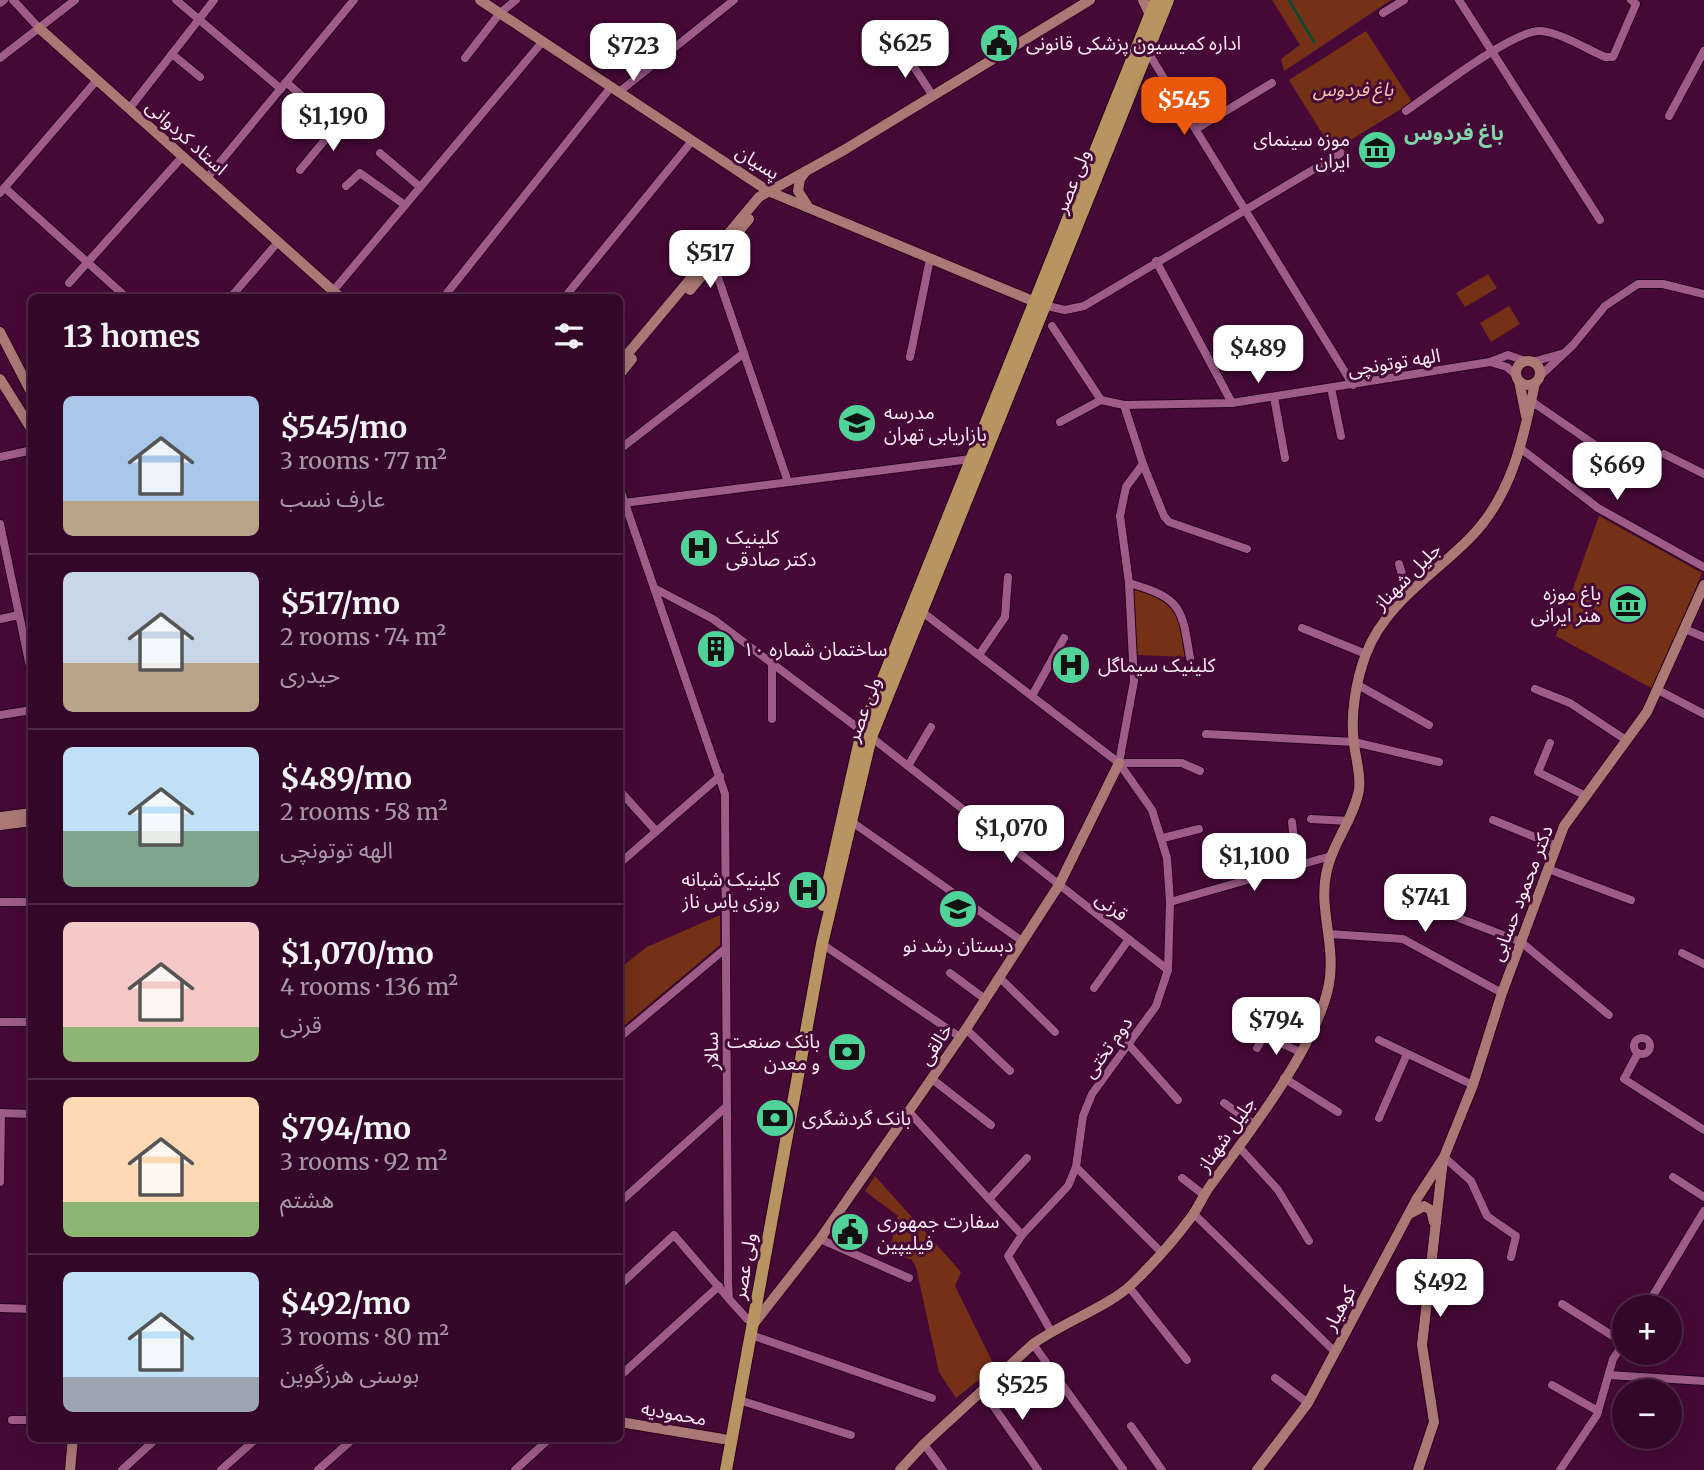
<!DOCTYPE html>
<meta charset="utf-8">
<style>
:root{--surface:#340729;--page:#3c1031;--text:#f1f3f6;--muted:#a999a8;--line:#4e2846;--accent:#ea580c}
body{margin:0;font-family:Merriweather,"Noto Sans Arabic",serif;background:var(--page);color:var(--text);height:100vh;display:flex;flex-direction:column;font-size:26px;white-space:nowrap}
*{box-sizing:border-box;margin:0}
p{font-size:23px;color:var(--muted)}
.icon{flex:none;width:38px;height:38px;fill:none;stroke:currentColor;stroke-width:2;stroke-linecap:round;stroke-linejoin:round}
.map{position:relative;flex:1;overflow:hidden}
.side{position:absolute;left:28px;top:294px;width:595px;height:1148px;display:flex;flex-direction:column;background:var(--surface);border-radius:10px;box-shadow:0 4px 18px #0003,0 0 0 2px var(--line)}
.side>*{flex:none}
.controls{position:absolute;left:1612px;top:1295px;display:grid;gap:14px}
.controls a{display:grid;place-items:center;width:70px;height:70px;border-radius:50%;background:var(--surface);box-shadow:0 4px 18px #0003,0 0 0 2px var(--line);font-size:35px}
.price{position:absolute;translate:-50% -60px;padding:0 16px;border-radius:14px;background:#fff;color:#222;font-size:23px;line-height:46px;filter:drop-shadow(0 2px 4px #0008)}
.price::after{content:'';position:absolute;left:50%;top:42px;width:21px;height:16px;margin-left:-10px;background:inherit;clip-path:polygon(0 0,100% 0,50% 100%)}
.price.current{background:var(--accent);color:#fff}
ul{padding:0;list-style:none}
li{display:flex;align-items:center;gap:21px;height:175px;padding:0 35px}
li+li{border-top:2px solid var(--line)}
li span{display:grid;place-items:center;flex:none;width:196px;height:140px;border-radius:10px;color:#555}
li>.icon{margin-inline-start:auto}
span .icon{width:84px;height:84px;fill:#fffc;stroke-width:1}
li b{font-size:30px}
h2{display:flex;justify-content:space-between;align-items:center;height:84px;padding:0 35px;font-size:30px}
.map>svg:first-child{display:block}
</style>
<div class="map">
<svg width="1704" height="1470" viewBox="0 0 1704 1470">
<rect width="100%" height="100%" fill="#460937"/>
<g fill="#743116">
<polygon points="1272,0 1391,0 1284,71 1281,59 1300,45"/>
<polygon points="1366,31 1412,102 1333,151 1289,80"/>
<polygon points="1488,274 1497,288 1465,307 1456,293"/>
<polygon points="1509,306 1520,324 1491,342 1480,323"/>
<polygon points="1599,516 1702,573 1653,689 1556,636"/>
<path d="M 1133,588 C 1181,602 1178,611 1185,657 L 1137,655 Z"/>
<polygon points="720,915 720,945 620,1029 620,968 647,947"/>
<polygon points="875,1176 961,1272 955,1286 995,1367 956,1398 939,1372 916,1267 912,1260 889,1251 898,1216 865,1191"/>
</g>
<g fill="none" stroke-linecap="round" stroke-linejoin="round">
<polyline stroke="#004d30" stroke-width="2.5" points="1289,0 1314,42"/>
<g stroke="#26001b" stroke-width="10">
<g id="street">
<polyline points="13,0 39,28"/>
<polyline points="176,0 281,89"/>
<polyline points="1459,0 1600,220"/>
<polyline points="0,3 4,0"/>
<polyline points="1383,13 1404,0"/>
<polyline points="902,49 933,96"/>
<polyline points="1146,49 1353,385"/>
<polyline points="172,54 200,77"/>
<polyline points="0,58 75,0"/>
<polyline points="465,58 500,13 516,0"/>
<polyline points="286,82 336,126"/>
<polyline points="619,92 734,0"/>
<polyline points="129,109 214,0"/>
<path d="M 1406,111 C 1431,94 1513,30 1540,31 C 1560,32 1586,49 1605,57 L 1613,57 L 1636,4 L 1631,0"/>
<polyline points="1669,116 1704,51"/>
<polyline points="1196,129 1272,83"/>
<polyline points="380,153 420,187"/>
<polyline points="1332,159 1341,153"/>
<polyline points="300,170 343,118"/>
<polyline points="207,178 354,0"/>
<polyline points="346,186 360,173 405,205"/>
<polyline points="5,188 127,298"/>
<polyline points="0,193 97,80"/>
<polyline points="1156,261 1232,403"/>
<polyline points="713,263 788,482"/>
<polyline points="69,283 183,156"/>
<polyline points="333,291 543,41"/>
<polyline points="230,298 278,242"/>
<polyline points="443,298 611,87"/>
<polyline points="564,298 692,141"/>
<polyline points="1043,305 1065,310 1084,306 1321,165"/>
<polyline points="1052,326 1101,400 1124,405 1232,403 1490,362 1508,355 1528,362"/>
<polyline points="910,357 930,259"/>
<polyline points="1490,362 1507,367 1516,375"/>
<polyline points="1532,362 1561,354"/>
<polyline points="1540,376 1573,345 1605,306 1638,284 1663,284 1704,294"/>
<polyline points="1331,388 1341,436"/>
<polyline points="1274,397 1285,458"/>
<polyline points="1531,401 1601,449"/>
<polyline points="1124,405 1143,464 1164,516 1169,522 1247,549"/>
<polyline points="1060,422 1101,400"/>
<polyline points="1520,448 1598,508 1704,567"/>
<polyline points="620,449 744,353"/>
<polyline points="1664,454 1704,474"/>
<polyline points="0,457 28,451"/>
<polyline points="620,489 725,794 728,1280 729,1299 747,1319"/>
<polyline points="624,503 971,459"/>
<polyline points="0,524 32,676"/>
<polyline points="1399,564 1408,594"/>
<path d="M 1129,583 C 1181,598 1182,607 1190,658"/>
<polyline points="654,588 713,619 862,731"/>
<polyline points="921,611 1119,763 1152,810 1167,858 1170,902 1168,970 1156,1006 1092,1094 1083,1116 1076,1167 1068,1186 1022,1235 1008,1256 1051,1331"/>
<polyline points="0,619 19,615"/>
<polyline points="1302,628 1366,654"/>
<polyline points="1685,629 1704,637"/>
<polyline points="979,655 1005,617 1008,577"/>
<polyline points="772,666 772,719"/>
<polyline points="1358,685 1429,725"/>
<polyline points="1535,689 1570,703 1626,740"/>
<polyline points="1658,690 1704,714"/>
<polyline points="1033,694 1064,638"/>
<polyline points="0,715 32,710"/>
<polyline points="1206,734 1354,742 1439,762"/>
<polyline points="871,737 1168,970"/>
<polyline points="1550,743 1538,772 1586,796"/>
<polyline points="1119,763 1134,681 1129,583 1120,516 1126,487 1143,464"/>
<polyline points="1119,763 1182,763 1200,771"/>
<polyline points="908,766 931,727"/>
<polyline points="620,791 656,831"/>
<polyline points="1311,819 1349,821"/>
<polyline points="1493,820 1557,846"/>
<polyline points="852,822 1022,941"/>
<polyline points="1292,822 1297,866"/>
<polyline points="1163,838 1199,829"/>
<polyline points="620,863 720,776"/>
<polyline points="1548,869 1631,900"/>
<polyline points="1407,898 1521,942 1609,1015"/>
<polyline points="0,902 32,902"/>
<polyline points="1170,902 1331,856"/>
<polyline points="1330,934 1403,939 1502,993"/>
<polyline points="822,944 960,1037"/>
<polyline points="1682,953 1704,964"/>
<polyline points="950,973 985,999"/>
<polyline points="999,977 1055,1032"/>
<polyline points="1094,988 1129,939"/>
<polyline points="0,1022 32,1022"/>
<polyline points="966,1029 1010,1071"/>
<polyline points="1264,1035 1300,1052"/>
<polyline points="620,1037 726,948"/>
<circle cx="1642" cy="1046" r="8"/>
<polyline points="1379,1040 1473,1085"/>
<polyline points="1129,1045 1178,1100"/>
<polyline points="1257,1048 1264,1035 1260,1029 1268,1016"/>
<polyline points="1638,1053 1624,1079 1704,1130"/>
<polyline points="1284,1078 1338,1112"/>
<polyline points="932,1079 991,1125"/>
<polyline points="1224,1103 1255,1125"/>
<polyline points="0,1113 32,1114"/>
<polyline points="910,1113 1022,1235"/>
<polyline points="1379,1118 1407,1054"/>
<polyline points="1239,1147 1278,1190 1309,1241"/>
<polyline points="1444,1157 1471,1181 1487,1216 1516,1236 1511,1257"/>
<polyline points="1076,1167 1161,1252"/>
<polyline points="1673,1177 1704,1197"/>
<polyline points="1182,1178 1204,1195"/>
<polyline points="0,1182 1,1113"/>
<polyline points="989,1199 1027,1158"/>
<polyline points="620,1202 727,1106"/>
<polyline points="1194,1214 1335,1352"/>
<polyline points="820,1239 909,1278"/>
<polyline points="620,1285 674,1235 729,1299"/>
<polyline points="1129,1287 1187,1360"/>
<polyline points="1646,1307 1704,1211"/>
<polyline points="0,1308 32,1309"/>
<polyline points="751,1335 932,1398"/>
<polyline points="1033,1344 1123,1469"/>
<polyline points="1609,1375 1704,1381"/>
<polyline points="620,1376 719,1286"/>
<polyline points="1275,1378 1308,1403"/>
<polyline points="1552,1385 1598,1411"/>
<polyline points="982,1390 1038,1470"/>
<polyline points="739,1400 851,1435"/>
<polyline points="12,1420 32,1420"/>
<polyline points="1131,1426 1162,1470"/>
<polyline points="924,1444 943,1470"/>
<polyline points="122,1470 157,1438"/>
<polyline points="221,1470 257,1438"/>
<polyline points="318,1470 354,1438"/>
<polyline points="515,1470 550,1438"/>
<polyline points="1560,1470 1597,1415 1613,1359 1624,1343 1562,1304"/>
</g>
</g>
<g stroke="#26001b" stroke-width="12">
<g id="secondary">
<polyline points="480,0 768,191 1040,304"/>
<polyline points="1143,0 1152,19"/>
<polyline points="39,28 341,298"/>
<polyline points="806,171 800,179 798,191 807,205"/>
<polyline points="690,290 749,219"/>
<polyline points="0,332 32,394"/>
<circle cx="1528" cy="373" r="12"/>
<polyline points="620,363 759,197 844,150 1090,0"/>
<polyline points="620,374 632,359"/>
<polyline points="0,379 32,430"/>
<polyline points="1519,381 1526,416"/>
<polyline points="0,817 32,813"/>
<polyline points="0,825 32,821"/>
<polyline points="1411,1213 1424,1206 1431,1210 1434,1222"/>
<polyline points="752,1326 820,1239 966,1029 1059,885 1119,763"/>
<polyline points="620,1422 723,1439"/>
<polyline points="70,1470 73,1438"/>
<path d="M 900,1470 L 924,1444 L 1033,1344 C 1062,1323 1109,1306 1131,1285 C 1153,1264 1175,1239 1192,1216 C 1199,1206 1203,1196 1210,1186 C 1247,1136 1318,1044 1329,984 C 1336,947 1319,909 1326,875 C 1331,845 1353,821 1359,790 C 1361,774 1356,760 1354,744 C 1350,716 1356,680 1366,654 C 1385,604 1433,575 1469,539 C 1512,496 1523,440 1535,383"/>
<polyline points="1257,1470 1308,1403 1416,1200 1444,1157 1473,1085 1502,993 1564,826 1647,712 1704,585"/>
<polyline points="1418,1470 1434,1422 1422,1345 1443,1160"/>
</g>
</g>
<g stroke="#26001b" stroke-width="14">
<g id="primary">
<polyline points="823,905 862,731 1156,0"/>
<polyline points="726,1470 822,944 871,737 1168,0"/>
</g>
</g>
<use href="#street" stroke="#9f5c89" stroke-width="8"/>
<use href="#secondary" stroke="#ac7876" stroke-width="10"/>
<use href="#primary" stroke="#b99463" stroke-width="12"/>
</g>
<defs>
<g id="civic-disc" transform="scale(2.0125)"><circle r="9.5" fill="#50d398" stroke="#460937"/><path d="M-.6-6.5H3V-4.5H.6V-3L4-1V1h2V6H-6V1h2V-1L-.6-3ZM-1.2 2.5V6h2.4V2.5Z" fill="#111"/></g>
<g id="museum-disc" transform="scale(2.0125)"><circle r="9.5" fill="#50d398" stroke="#460937"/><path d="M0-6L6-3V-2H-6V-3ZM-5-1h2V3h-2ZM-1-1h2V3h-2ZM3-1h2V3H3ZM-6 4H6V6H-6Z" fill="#111"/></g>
<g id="school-disc" transform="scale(2.0125)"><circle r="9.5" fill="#50d398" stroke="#460937"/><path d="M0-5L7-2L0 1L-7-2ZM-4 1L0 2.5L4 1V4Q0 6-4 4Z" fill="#111"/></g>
<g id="hospital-disc" transform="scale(2.0125)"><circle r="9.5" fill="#50d398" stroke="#460937"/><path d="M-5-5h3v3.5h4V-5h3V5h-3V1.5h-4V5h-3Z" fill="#111"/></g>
<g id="building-disc" transform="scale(2.0125)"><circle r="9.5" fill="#50d398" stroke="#460937"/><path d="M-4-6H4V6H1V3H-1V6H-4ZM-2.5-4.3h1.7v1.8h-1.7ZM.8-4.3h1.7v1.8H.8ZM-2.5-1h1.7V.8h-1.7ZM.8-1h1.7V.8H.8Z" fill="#111"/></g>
<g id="bank-disc" transform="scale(2.0125)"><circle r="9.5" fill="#50d398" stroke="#460937"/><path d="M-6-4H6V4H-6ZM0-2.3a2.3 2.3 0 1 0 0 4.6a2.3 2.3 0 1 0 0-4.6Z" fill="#111"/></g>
</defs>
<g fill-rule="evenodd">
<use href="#civic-disc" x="999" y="43"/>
<use href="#museum-disc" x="1377" y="150"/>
<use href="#school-disc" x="857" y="423"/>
<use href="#hospital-disc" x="699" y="548"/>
<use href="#museum-disc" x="1628" y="604"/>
<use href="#building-disc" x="716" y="649"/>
<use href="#hospital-disc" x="1071" y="665"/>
<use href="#hospital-disc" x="807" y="890"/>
<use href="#school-disc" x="958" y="909"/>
<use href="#bank-disc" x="847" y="1052"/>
<use href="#bank-disc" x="775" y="1118"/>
<use href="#civic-disc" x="850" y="1232"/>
</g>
<g text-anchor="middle" stroke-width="6" stroke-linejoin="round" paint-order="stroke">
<g font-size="19" fill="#fcedf6" stroke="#460937" text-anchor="start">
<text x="1026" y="50">اداره کمیسیون پزشکی قانونی</text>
<text x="1350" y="146" text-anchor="end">موزه سینمای<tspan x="1350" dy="22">ایران</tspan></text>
<text x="884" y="419">مدرسه<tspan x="884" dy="22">بازاریابی تهران</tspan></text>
<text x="726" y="544">کلینیک<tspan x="726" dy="22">دکتر صادقی</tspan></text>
<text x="1601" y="600" text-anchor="end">باغ موزه<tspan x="1601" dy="22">هنر ایرانی</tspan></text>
<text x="743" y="656">ساختمان شماره ۱۰</text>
<text x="1098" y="672">کلینیک سیماگل</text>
<text x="780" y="886" text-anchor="end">کلینیک شبانه<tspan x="780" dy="22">روزی یاس ناز</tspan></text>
<text x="958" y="952" text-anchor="middle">دبستان رشد نو</text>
<text x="820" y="1048" text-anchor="end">بانک صنعت<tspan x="820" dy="22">و معدن</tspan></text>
<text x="802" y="1125">بانک گردشگری</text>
<text x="877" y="1228">سفارت جمهوری<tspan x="877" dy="22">فیلیپین</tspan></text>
</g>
<g font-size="19" font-style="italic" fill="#fcc5b2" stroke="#460937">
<text x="1353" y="96">باغ فردوس</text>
</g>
<g font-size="19" fill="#fcedf6" stroke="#460937">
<text transform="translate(187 137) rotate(42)" y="7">استاد کردوانی</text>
<text transform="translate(758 162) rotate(32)" y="7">پسیان</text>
<text transform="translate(1072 181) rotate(-68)" y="7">ولی عصر</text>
<text transform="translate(1394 362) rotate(-9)" y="7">الهه توتونچی</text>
<text transform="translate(1407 576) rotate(-45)" y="7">جلیل شهناز</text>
<text transform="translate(863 709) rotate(-70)" y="7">ولی عصر</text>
<text transform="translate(1521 893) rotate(-69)" y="7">دکتر محمود حسابی</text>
<text transform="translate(1112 906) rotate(38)" y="7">قرنی</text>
<text transform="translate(935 1044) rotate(-57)" y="7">خالقی</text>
<text transform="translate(1107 1047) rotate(-54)" y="7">دوم تختی</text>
<text transform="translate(711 1051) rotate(-91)" y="7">سالار</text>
<text transform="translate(1226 1134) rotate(-55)" y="7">جلیل شهناز</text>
<text transform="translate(744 1266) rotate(-80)" y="7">ولی عصر</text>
<text transform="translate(1339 1308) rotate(-62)" y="7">کوهیار</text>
<text transform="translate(674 1413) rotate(10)" y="7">محمودیه</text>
</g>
<g font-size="21" font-weight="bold" fill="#82d3a9" stroke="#460937">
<text x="1454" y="140">باغ فردوس</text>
</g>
</g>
</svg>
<div class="controls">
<a>+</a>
<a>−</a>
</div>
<b class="price" style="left:905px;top:80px">$625</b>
<b class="price" style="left:633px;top:83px">$723</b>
<b class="price current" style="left:1184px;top:137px">$545</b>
<b class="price" style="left:333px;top:153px">$1,190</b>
<b class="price" style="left:710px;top:290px">$517</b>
<b class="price" style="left:1258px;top:385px">$489</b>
<b class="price" style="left:1617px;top:502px">$669</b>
<b class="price" style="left:1011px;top:865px">$1,070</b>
<b class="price" style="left:1254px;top:893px">$1,100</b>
<b class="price" style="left:1425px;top:934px">$741</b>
<b class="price" style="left:1276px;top:1057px">$794</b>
<b class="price" style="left:1440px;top:1319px">$492</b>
<b class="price" style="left:1022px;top:1422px">$525</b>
<section class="side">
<h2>13 homes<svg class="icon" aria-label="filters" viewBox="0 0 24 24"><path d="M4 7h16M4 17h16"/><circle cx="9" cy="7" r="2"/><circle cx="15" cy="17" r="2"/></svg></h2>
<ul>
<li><span style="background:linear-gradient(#a9c7e8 75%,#b9a48a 0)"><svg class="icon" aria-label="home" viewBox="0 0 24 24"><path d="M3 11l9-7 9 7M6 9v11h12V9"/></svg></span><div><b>$545/mo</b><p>3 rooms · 77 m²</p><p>عارف نسب</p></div></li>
<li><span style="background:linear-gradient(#c9d6e8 65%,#b9a48a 0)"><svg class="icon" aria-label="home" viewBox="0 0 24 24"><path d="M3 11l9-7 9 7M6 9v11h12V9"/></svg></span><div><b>$517/mo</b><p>2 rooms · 74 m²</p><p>حیدری</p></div></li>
<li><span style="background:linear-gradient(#bfe0f5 60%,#7fa58c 0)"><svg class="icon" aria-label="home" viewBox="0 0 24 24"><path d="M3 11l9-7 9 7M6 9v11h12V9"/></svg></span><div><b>$489/mo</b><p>2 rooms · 58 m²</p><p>الهه توتونچی</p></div></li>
<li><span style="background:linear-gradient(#f6c9c9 75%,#8fb573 0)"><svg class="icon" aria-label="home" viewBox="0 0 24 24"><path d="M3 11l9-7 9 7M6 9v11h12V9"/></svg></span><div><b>$1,070/mo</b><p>4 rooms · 136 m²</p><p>قرنی</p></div></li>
<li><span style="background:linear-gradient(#ffd9b3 75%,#8fb573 0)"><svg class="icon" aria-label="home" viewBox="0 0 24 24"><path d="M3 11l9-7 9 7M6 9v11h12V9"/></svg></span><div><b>$794/mo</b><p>3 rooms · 92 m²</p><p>هشتم</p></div></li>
<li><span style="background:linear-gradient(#bfe0f5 75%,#9aa5b1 0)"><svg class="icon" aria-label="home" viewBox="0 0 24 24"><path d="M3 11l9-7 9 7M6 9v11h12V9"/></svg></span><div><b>$492/mo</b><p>3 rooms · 80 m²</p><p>بوسنی هرزگوین</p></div></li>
</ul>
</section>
</div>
